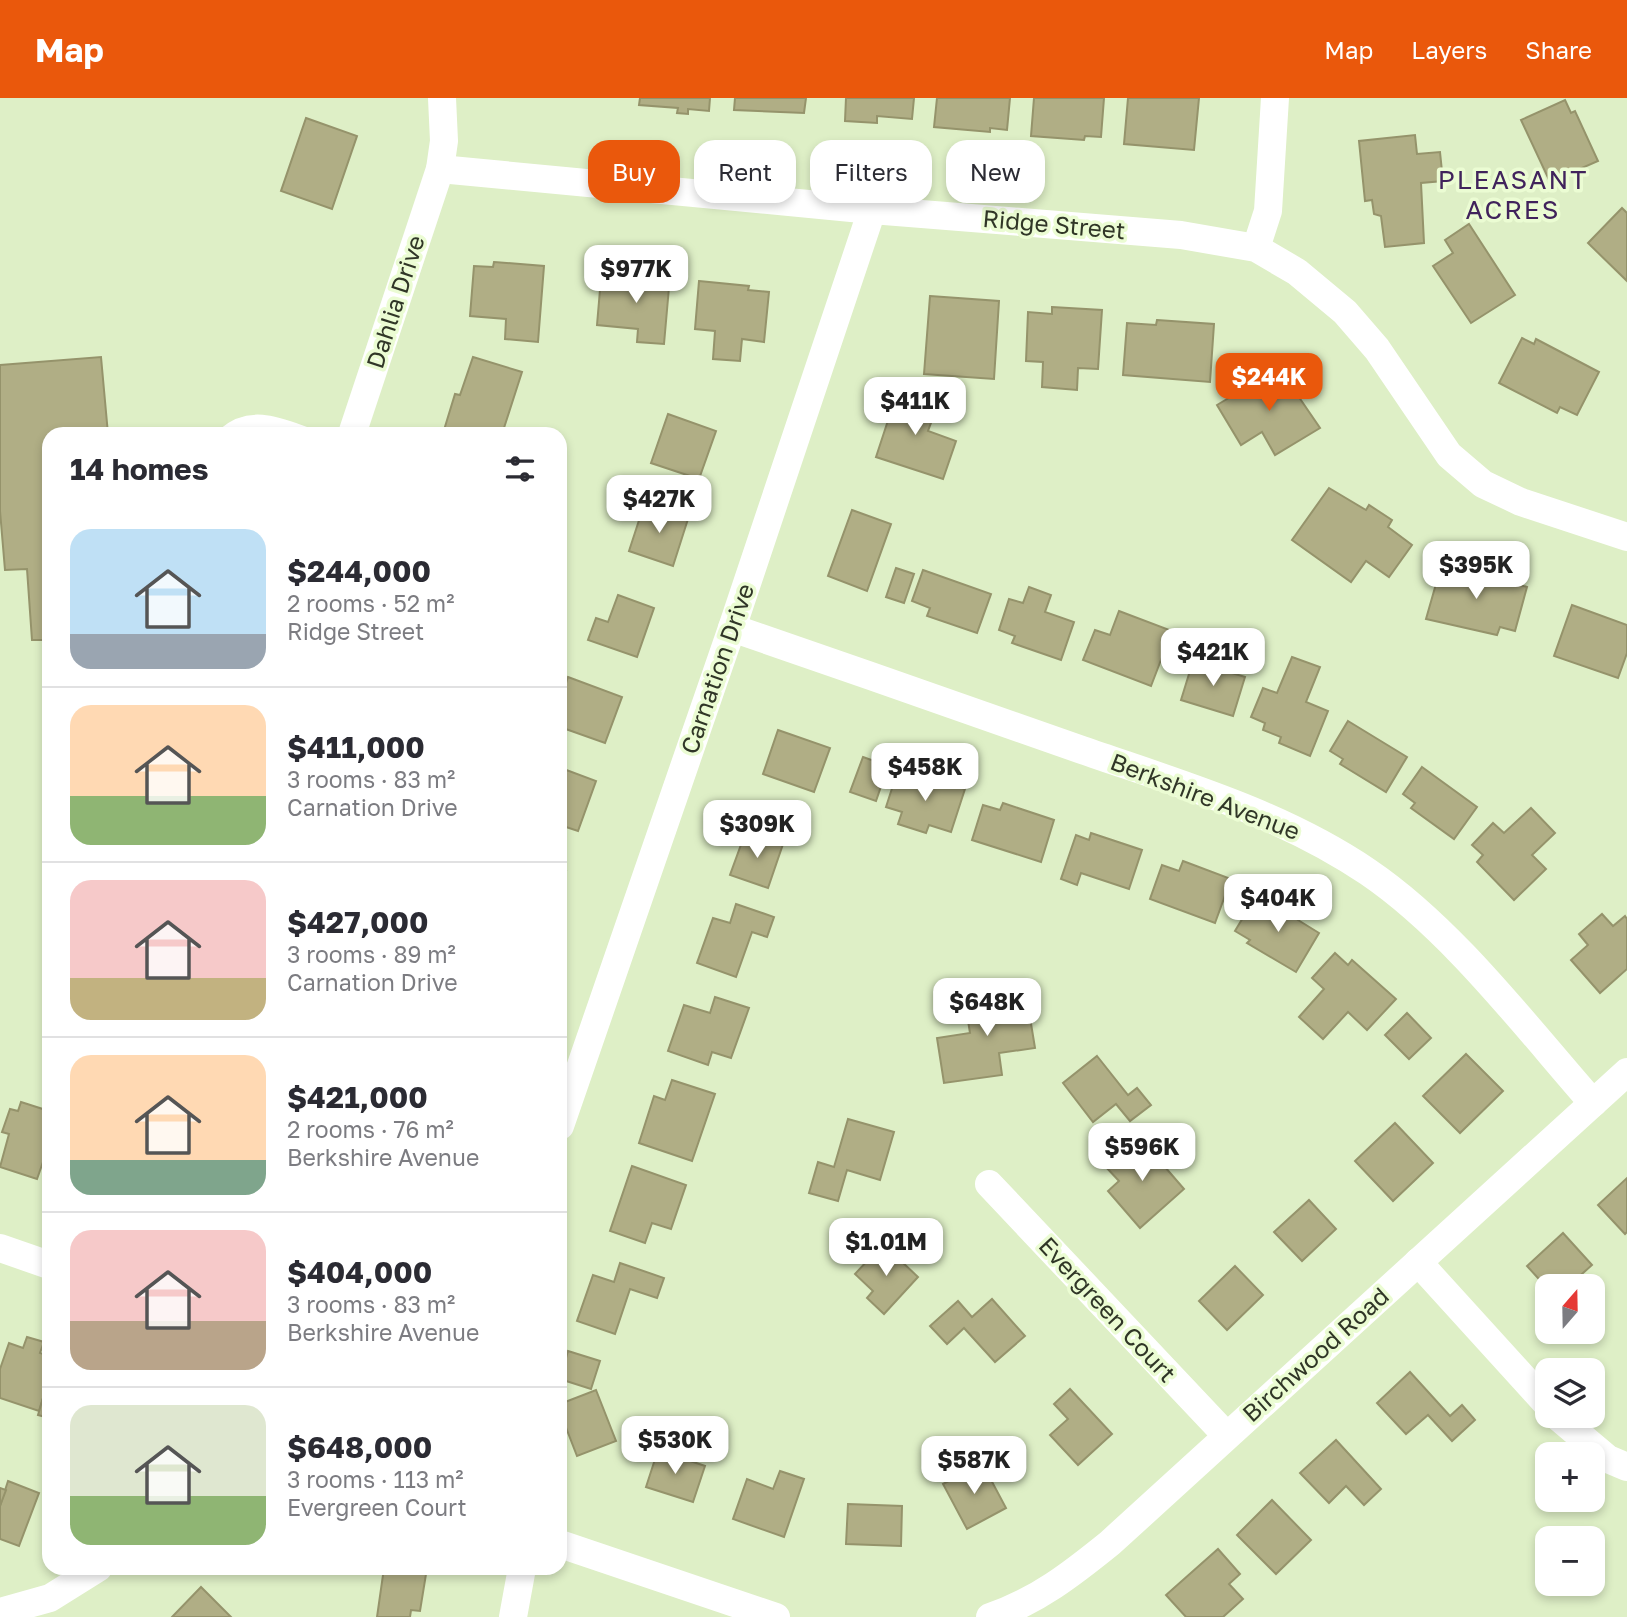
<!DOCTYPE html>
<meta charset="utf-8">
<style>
:root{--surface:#fff;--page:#f7f7f7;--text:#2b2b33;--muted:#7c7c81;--line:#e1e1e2;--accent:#ea580c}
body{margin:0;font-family:"Golos Text",sans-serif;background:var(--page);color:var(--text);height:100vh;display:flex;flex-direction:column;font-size:26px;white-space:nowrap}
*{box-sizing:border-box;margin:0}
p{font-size:23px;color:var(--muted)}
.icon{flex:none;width:38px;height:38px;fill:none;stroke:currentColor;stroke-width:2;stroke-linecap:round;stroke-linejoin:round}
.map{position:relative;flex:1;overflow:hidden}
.panel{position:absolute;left:42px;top:329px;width:525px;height:1148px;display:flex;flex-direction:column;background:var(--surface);border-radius:21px;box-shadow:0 4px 10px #0003}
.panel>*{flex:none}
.hud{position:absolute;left:588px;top:42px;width:665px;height:63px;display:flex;gap:14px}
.needle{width:46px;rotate:20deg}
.fabs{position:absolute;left:1535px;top:1176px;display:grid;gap:14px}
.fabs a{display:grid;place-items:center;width:70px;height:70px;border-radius:14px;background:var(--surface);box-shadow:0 4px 10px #0003;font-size:35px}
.price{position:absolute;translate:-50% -60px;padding:0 16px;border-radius:14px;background:#fff;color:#222;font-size:23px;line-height:46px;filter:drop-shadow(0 2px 4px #0008)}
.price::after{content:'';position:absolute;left:50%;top:42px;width:21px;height:16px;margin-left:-10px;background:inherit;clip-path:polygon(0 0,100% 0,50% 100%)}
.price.current{background:var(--accent);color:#fff}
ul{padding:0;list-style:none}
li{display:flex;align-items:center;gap:21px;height:175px;padding:0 28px}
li+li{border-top:2px solid var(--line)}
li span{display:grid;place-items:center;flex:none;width:196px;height:140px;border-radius:21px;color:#555}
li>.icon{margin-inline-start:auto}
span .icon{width:84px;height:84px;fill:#fffc;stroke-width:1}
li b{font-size:30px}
h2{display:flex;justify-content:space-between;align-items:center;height:84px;padding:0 28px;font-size:30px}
.pill{padding:0 24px;border-radius:21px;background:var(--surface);box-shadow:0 4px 10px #0003;font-size:24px;line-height:63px}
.pill.current{background:var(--accent);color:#fff}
header{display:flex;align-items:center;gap:42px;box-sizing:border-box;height:98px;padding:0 35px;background:var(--accent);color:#fff}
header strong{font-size:33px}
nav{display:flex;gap:38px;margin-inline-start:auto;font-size:24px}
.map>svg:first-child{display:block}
</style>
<header>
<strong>Map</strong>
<nav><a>Map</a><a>Layers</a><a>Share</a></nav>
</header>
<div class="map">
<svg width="1627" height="1519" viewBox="0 0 1627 1519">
<rect width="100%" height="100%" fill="#deefc6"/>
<g fill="#b0ae85" stroke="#95936b" stroke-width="2">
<polygon points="640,0 710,0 709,13 688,11 688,16 677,15 678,10 639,7"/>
<polygon points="735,0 806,0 804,15 734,12"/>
<polygon points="846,0 914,0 912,21 877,18 877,25 845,23"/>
<polygon points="937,0 1010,0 1007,32 990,30 990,34 934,29"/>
<polygon points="1034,0 1104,0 1101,39 1085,38 1084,42 1031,38"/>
<polygon points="1128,0 1199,0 1194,52 1124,46"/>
<polygon points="1565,2 1571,15 1575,13 1598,63 1550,84 1521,22"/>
<polygon points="306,20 357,38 332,111 281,93"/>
<polygon points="1415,37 1417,56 1440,54 1443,83 1421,85 1424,145 1385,149 1381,118 1374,116 1372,102 1365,103 1359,43"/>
<polygon points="1622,110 1627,115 1627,183 1588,145"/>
<polygon points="1469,126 1515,197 1471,225 1433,168 1453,155 1445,142"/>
<polygon points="494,164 544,168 538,244 505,241 506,221 470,218 474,168 493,169"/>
<polygon points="620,174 670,178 664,246 637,244 638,231 597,227 601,180 619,182"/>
<polygon points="699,183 749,188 748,192 769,194 764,244 742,241 740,263 713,261 715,233 695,231"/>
<polygon points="930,198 999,203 994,281 924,276"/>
<polygon points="1052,209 1102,212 1098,271 1078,270 1077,292 1042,289 1043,264 1026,263 1028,214 1052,216"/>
<polygon points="1157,222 1214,226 1210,284 1123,277 1127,225 1156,227"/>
<polygon points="1522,240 1534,246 1536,241 1599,274 1577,317 1560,309 1557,315 1499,285"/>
<polygon points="101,259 108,336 49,336 49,542 32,542 27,471 5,472 0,413 0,267"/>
<polygon points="473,259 522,274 502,336 458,336 444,332 455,296 460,297"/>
<polygon points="1279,270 1320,330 1275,357 1262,334 1241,347 1217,307"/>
<polygon points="898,292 938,306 928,333 956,343 943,381 876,359"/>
<polygon points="668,316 716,333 699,381 651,365"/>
<polygon points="1329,390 1366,412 1369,407 1392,422 1388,429 1412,447 1389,479 1366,463 1351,484 1292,442"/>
<polygon points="644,407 688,421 673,468 629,453"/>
<polygon points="852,412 891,426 867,493 828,478"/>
<polygon points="1442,465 1527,489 1515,533 1500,529 1497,537 1426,521"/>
<polygon points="896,470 914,476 904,505 886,499"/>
<polygon points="923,472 991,496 977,535 927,518 930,510 912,503"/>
<polygon points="1029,489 1051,497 1045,514 1074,524 1061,562 1012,545 1015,538 999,532 1009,501 1023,505"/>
<polygon points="618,497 654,510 637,559 588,542 596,520 608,524"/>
<polygon points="1572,507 1627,527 1627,555 1618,580 1554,558"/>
<polygon points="1119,513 1172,533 1151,588 1083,562 1095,532 1110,537"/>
<polygon points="1292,559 1320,569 1306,604 1328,613 1310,658 1279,645 1281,639 1263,632 1265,625 1251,619 1263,590 1277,595"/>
<polygon points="1193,563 1245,579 1233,618 1181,602"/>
<polygon points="568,579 622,599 605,645 560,629 560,603"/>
<polygon points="1348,623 1407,659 1386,694 1340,666 1343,661 1330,653"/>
<polygon points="778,632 830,650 814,694 763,676"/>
<polygon points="863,659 888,668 876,703 850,694"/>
<polygon points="1422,669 1477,709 1454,741 1411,710 1415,705 1403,696"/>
<polygon points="561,670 596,683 578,733 560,727"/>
<polygon points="913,674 965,691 951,734 929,727 926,735 898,726 902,714 886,709 896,678 910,682"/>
<polygon points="1003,705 1054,722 1041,764 972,742 983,707 1000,712"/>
<polygon points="1531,710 1555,735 1532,757 1546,771 1514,802 1477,764 1483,757 1472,747 1493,725 1504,735"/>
<polygon points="746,733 783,746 768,790 730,777"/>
<polygon points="1091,735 1142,752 1129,791 1081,775 1077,787 1061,781 1076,737 1089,742"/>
<polygon points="1183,763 1231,781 1215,825 1150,801 1162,767 1179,773"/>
<polygon points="560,770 566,773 560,791"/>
<polygon points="1253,803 1269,812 1272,807 1288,817 1291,811 1301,818 1298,822 1319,835 1296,874 1247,845 1250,842 1235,833"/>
<polygon points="736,806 774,819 767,839 752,834 736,879 697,865 713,820 730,825"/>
<polygon points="1602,816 1613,828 1625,818 1627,821 1627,871 1600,895 1571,862 1588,847 1579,836"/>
<polygon points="1335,855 1348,867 1352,862 1396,901 1367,932 1348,914 1323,941 1299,919 1324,891 1312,880"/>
<polygon points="1026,895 1035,950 999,955 1002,977 944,985 937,940 970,935 965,904"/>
<polygon points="715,899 749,910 731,960 712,954 708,967 668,953 684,907 710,915"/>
<polygon points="1407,915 1431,940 1409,961 1385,937"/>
<polygon points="1466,956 1503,993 1460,1035 1423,998"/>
<polygon points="1097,958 1128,997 1137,990 1151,1007 1130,1023 1116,1006 1093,1024 1063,985"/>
<polygon points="672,982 715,996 692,1063 639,1045 654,998 665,1002"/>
<polygon points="21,1004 49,1013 45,1029 49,1030 49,1047 37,1081 0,1069 9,1036 2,1034 10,1011 18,1013"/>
<polygon points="848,1021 894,1034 880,1082 847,1072 838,1103 809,1095 818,1064 834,1069"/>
<polygon points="1395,1025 1433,1065 1393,1103 1355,1063"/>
<polygon points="1139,1039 1184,1091 1140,1130 1108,1093 1119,1083 1105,1068"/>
<polygon points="632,1068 686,1087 671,1131 652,1125 645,1145 610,1133"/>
<polygon points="1627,1080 1627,1134 1625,1136 1598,1107"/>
<polygon points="1309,1102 1336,1131 1302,1163 1274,1134"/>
<polygon points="1563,1135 1592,1167 1574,1183 1579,1188 1547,1190 1527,1168"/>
<polygon points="883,1146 918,1179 884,1216 867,1200 873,1193 855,1176"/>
<polygon points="620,1165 664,1180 657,1200 630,1191 615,1236 577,1223 593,1177 614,1184"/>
<polygon points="1235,1168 1263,1197 1227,1232 1199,1203"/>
<polygon points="992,1201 1025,1238 995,1264 964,1230 947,1246 930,1228 958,1203 972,1219"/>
<polygon points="27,1239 44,1244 40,1255 49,1258 49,1281 39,1313 0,1300 0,1271 9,1245 23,1250"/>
<polygon points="568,1253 600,1263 591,1291 560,1281"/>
<polygon points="1410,1274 1450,1318 1462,1307 1475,1322 1452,1343 1428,1317 1406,1336 1377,1305"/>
<polygon points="48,1283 49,1284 49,1320 38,1317"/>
<polygon points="1070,1291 1112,1336 1078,1367 1050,1337 1068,1321 1054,1306"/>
<polygon points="596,1292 616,1343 577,1358 560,1314 560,1306"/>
<polygon points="1336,1342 1381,1391 1364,1407 1346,1388 1329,1405 1300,1375"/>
<polygon points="658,1352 705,1368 693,1404 646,1389"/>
<polygon points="982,1365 1006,1410 967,1431 943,1386"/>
<polygon points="780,1373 804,1381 784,1439 733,1421 747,1381 773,1391"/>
<polygon points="8,1383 39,1395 19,1448 0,1441 0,1408"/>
<polygon points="0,1390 6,1392 0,1408"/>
<polygon points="1272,1402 1311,1442 1276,1476 1237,1437"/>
<polygon points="848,1406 902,1408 901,1448 846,1446"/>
<polygon points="1218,1451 1240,1476 1229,1486 1243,1501 1223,1519 1186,1519 1166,1497"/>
<polygon points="384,1470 427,1470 420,1513 411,1512 410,1519 377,1519"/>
<polygon points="201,1489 231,1519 172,1519"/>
</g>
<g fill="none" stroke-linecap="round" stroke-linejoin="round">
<path stroke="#fff" stroke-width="14" d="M 225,336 C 250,314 278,326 306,336"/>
<g stroke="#fff" stroke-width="28">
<polyline points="440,71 872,112 1181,137 1256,150 1297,174 1345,214 1377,251 1449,357 1483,386 1521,404 1627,439"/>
<polyline points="1256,150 1268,113 1275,0"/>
<polyline points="352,336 440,71 444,43 442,0"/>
<path d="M 732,530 C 849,570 965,611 1082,652 C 1180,686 1281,715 1368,774 C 1452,831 1526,929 1593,1005"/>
<polyline points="560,1028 732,530 872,112"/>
<polyline points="989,1086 1226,1337"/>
<polyline points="0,1150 49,1167"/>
<polyline points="1418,1164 1547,1306"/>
<polyline points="1557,1318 1608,1361 1627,1369"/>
<polyline points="560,1446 776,1519"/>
<polyline points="0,1514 50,1500 98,1470"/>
<polyline points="513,1519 522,1470"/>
<path d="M 990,1519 C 1036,1504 1073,1475 1110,1445 L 1627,974"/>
</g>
</g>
<g text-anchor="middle" stroke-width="7" stroke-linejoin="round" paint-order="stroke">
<g font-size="24" fill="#303627" stroke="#ebfcd3">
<text transform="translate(1054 127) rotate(5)" y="8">Ridge Street</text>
<text transform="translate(396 204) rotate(-72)" y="8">Dahlia Drive</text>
<text transform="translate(718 571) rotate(-71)" y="8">Carnation Drive</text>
<text transform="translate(1205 699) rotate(21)" y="8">Berkshire Avenue</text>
<text transform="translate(1107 1212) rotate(47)" y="8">Evergreen Court</text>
<text transform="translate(1316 1257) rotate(-42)" y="8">Birchwood Road</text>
</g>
<g font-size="26" letter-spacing="2" fill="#41235c" stroke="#ebfcd3">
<text x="1513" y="91">PLEASANT<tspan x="1513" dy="30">ACRES</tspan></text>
</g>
</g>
</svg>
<div class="fabs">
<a><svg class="needle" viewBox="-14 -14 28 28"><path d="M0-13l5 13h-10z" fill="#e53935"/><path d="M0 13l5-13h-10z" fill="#7c7c81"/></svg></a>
<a><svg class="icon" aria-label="layers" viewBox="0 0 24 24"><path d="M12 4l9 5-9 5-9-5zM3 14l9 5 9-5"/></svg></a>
<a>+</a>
<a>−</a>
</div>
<b class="price" style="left:636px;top:207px">$977K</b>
<b class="price current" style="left:1269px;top:315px">$244K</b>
<b class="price" style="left:915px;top:339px">$411K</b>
<b class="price" style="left:659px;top:437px">$427K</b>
<b class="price" style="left:1476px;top:503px">$395K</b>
<b class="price" style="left:1213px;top:590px">$421K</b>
<b class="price" style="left:925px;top:705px">$458K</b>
<b class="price" style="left:757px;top:762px">$309K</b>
<b class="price" style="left:1278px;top:836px">$404K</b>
<b class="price" style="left:987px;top:940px">$648K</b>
<b class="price" style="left:1142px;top:1085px">$596K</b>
<b class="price" style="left:886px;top:1180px">$1.01M</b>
<b class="price" style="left:675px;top:1378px">$530K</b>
<b class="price" style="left:974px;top:1398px">$587K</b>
<div class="hud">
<a class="pill current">Buy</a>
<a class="pill">Rent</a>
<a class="pill">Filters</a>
<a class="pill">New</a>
</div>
<section class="panel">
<h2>14 homes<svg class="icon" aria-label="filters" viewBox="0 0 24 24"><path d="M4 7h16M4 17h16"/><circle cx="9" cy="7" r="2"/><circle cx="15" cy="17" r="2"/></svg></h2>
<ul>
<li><span style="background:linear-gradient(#bfe0f5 75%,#9aa5b1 0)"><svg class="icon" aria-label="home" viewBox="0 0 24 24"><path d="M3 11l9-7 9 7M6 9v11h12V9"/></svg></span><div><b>$244,000</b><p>2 rooms · 52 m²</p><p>Ridge Street</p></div></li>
<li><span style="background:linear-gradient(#ffd9b3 65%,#8fb573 0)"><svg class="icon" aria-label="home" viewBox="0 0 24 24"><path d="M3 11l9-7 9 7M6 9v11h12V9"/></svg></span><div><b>$411,000</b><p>3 rooms · 83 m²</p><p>Carnation Drive</p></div></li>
<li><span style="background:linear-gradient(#f6c9c9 70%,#c2b280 0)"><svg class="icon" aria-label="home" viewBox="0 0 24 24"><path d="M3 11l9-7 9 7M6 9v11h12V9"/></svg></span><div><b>$427,000</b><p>3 rooms · 89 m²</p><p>Carnation Drive</p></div></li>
<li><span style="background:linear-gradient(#ffd9b3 75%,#7fa58c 0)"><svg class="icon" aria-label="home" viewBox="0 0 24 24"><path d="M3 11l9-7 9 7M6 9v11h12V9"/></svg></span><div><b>$421,000</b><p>2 rooms · 76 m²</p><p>Berkshire Avenue</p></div></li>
<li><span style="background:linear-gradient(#f6c9c9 65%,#b9a48a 0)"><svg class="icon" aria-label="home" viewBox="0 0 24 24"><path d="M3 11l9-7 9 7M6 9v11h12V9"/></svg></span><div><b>$404,000</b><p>3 rooms · 83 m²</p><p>Berkshire Avenue</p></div></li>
<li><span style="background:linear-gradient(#dfe7d0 65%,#8fb573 0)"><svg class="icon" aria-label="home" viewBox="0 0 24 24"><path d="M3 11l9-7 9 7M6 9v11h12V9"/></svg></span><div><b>$648,000</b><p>3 rooms · 113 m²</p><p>Evergreen Court</p></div></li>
</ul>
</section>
</div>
